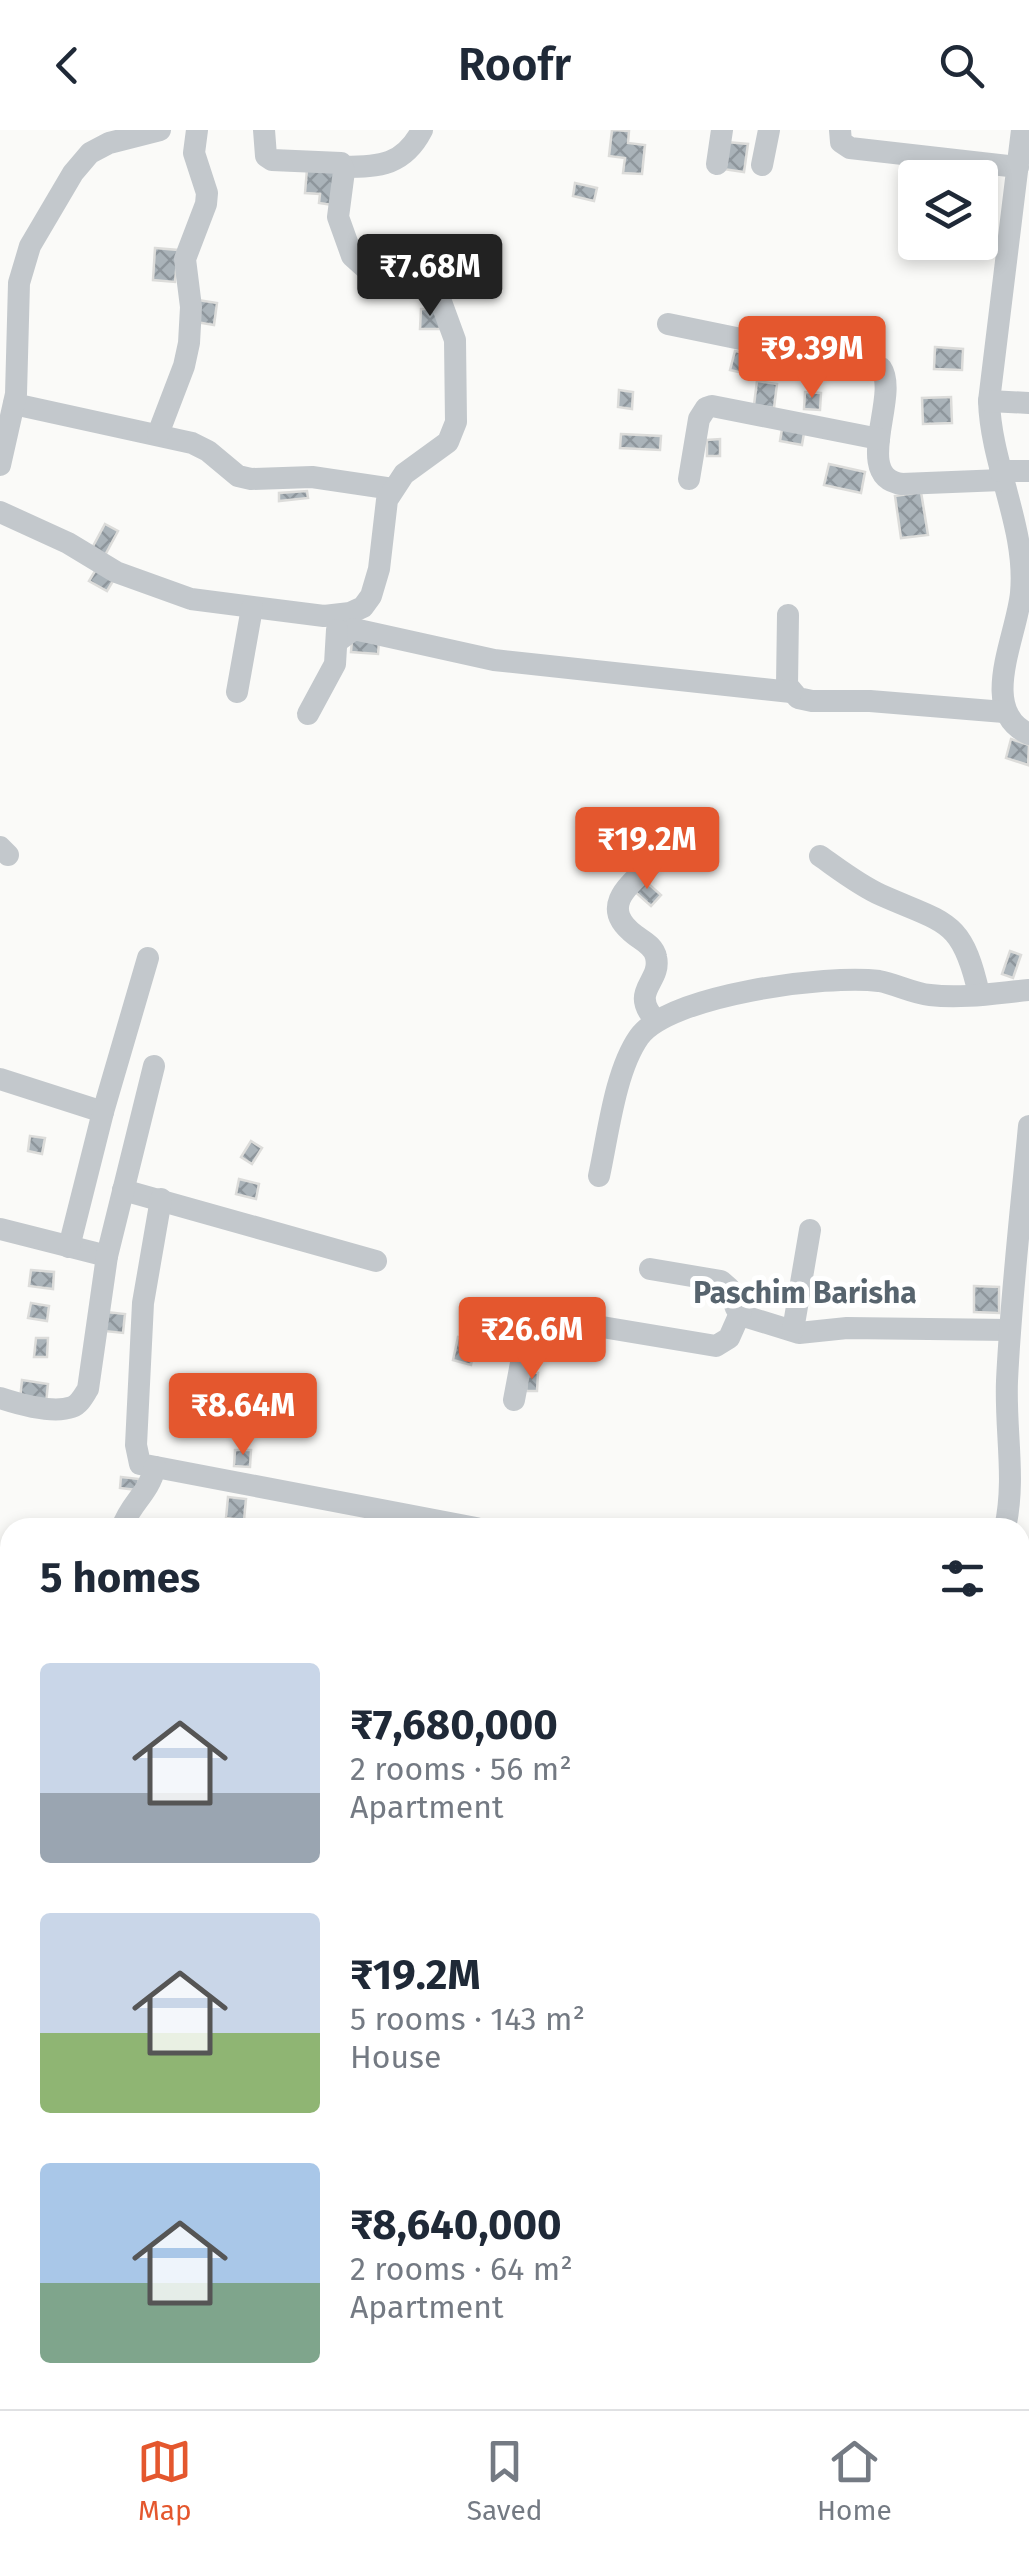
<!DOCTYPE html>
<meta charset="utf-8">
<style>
:root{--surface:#fff;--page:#f2f2f3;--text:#1f2937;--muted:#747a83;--line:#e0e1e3;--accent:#e4572e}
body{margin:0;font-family:"Fira Sans",sans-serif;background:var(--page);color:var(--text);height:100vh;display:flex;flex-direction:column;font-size:38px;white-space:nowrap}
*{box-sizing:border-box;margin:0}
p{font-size:32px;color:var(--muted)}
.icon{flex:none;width:55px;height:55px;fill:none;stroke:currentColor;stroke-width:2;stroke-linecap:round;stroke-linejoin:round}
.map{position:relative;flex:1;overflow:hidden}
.side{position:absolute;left:0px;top:1388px;width:1030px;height:892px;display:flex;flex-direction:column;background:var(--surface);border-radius:30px 30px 0 0;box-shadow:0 5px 15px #0003}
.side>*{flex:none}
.buttons{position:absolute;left:898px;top:30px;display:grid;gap:20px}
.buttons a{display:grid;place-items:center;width:100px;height:100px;border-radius:10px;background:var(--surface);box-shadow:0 5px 15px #0003;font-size:50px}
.price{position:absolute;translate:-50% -85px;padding:0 22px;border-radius:10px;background:var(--accent);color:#fff;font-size:32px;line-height:65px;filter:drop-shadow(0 2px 5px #0008)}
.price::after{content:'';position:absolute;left:50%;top:60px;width:30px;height:22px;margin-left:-15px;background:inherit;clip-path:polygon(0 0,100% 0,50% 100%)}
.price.on{background:#222;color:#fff}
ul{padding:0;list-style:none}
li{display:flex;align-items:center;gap:30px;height:250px;padding:0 40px}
li span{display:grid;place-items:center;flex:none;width:280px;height:200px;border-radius:10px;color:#555}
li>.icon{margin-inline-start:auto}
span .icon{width:120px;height:120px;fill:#fffc;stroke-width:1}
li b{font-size:42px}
h2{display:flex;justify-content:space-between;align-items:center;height:120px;padding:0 40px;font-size:42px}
header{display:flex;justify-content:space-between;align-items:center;height:130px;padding:0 40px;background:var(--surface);font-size:45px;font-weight:600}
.tab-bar{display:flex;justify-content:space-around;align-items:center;height:140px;border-top:2px solid var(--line);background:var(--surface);font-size:28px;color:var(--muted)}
.tab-bar a{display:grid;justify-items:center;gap:5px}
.tab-bar .on{color:var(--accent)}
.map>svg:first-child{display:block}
</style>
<header><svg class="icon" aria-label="back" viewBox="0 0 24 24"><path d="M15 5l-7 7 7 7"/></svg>Roofr<svg class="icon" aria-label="search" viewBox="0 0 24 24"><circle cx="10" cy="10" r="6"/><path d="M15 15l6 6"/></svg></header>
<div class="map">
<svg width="1029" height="2279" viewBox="0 0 1029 2279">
<defs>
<pattern id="building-cross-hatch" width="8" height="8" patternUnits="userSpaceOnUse" patternTransform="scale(2.5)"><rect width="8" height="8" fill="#aab3b9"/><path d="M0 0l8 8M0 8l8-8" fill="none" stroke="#8e969c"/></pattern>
</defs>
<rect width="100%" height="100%" fill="#fafaf8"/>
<g fill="url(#building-cross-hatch)" stroke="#dcdcda" stroke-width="2.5">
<polygon points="612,0 629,1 628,13 645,15 642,44 623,43 625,28 609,26"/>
<polygon points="726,12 748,14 744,42 723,39"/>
<polygon points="307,39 336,42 333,75 319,73 320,64 305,63"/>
<polygon points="575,53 597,58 594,71 573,66"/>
<polygon points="980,85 990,86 986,124 961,122 962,112 980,112"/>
<polygon points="155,118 178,120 175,152 153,150"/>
<polygon points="198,170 217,173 214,195 196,192"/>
<polygon points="421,179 440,179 440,199 420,199"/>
<polygon points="770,217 802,222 798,242 767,237"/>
<polygon points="935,217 963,219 962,240 934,239"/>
<polygon points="735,221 756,225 752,245 730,240"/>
<polygon points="757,251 777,254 774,278 754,275"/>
<polygon points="619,260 633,262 632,279 618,277"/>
<polygon points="805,262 821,263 820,280 804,279"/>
<polygon points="951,267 952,293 923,294 922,268"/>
<polygon points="782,299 804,303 802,315 780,311"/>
<polygon points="621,304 661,306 660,320 620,318"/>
<polygon points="720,309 720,326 707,326 707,310"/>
<polygon points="829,334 865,342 861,363 824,355"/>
<polygon points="307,361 308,368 279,371 279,363"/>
<polygon points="921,362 928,405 901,408 895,366"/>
<polygon points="105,394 118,401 104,427 91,420"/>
<polygon points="98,436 116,446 107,461 89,451"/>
<polygon points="352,509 379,512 378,524 351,522"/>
<polygon points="1011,609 1029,615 1028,635 1006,628"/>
<polygon points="643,749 661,765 651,776 633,760"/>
<polygon points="1010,821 1021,825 1013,848 1002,844"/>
<polygon points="30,1006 45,1008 42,1024 28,1021"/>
<polygon points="251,1011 262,1018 252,1034 241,1027"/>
<polygon points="239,1049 259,1054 256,1069 236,1064"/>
<polygon points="31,1140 54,1142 53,1159 29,1156"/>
<polygon points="974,1156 999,1157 999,1183 974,1182"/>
<polygon points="31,1173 49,1176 47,1191 28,1188"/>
<polygon points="106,1182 125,1184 123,1203 104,1201"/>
<polygon points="458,1207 476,1212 471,1235 453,1230"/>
<polygon points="36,1208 48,1208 47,1227 34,1227"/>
<polygon points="527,1242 538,1243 537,1261 526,1261"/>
<polygon points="22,1250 48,1254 46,1273 20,1270"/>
<polygon points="235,1320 251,1320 250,1337 234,1336"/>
<polygon points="121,1347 139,1349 137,1360 120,1358"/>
<polygon points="228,1367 246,1369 244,1390 226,1388"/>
<rect x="1020" y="1449" width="9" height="30"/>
<polygon points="1020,1792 1029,1793 1029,1816 1020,1815"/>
</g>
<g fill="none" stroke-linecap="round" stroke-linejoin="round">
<g stroke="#c3c8cc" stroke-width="22">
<polyline points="840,0 841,12 850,18 1018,37"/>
<path d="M 1022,0 L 989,271 C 991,336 1027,398 1021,463 C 1017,506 977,581 1029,604"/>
<polyline points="717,34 722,0"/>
<polyline points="762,35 769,0"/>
<path d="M 344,37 C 380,37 404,35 422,0"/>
<path d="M 668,194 L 881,238 C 900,266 851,347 902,354 L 1002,350"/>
<polyline points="989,271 1029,273"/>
<polyline points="14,274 192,313 208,321 238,346 251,349 312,347 393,359"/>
<polyline points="158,304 184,236 189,213 191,177 185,129 206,74 207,63 194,23 197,0"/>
<polyline points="0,335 16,264 19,153 30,116 73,43 90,23 109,13 160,0"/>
<polyline points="1000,341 1029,341"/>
<polyline points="689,349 699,289 706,278 712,276 879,309"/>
<polyline points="0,382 68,413 116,442 191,469 324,486 350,483 363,477 371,466 379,439 387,370 404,344 448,312 456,292 455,210 440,169 428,158 371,143 352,126 338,87 344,41 341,33 272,30 266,26 264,0"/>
<polyline points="788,485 787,555 798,568 812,571 870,571 1004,582"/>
<polyline points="338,511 354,499 494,530 791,562"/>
<polyline points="237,562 252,478"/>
<polyline points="308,584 335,534 337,500"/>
<polyline points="0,717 8,725"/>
<path d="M 820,726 C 840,740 859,755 881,765 C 946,794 962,788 979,864"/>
<path d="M 654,732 C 631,753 597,776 635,805 C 643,811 654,816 656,827 C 662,853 628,860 656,891"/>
<polyline points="0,949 103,982"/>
<path d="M 599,1046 C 608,1005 615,941 639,907 C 669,865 828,844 879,851 C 896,854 912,863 930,865 C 962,869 997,863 1029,860"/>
<polyline points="123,1060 376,1131"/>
<polyline points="161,1069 143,1173 136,1315 140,1334 476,1398"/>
<polyline points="0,1099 107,1126"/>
<polyline points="69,1117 103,982 148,828"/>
<polyline points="650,1139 721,1151 729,1158 736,1178 747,1187 799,1203 847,1198 1010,1200"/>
<polyline points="793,1200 810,1100"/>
<path d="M 0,1268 C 18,1274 53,1284 72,1277 C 80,1274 84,1265 88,1259 L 107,1126 L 154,936"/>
<polyline points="514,1270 528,1196 536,1186 716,1216 729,1208 741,1181"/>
<path d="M 122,1398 C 130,1373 149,1364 155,1337"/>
<path d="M 1005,1398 C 1016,1349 1005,1301 1007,1251 C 1011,1165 1021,1081 1029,996"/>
<polyline points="1020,1437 1029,1438"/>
<polyline points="0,1845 10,1814"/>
<polyline points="1020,1912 1029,1914"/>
<polyline points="0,1994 10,1996"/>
<polyline points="1020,2062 1029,2062"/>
<polyline points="1020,2191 1029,2193"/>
<polyline points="0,2224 10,2226"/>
<polyline points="583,2270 607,2272 626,2279"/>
<polyline points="178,2279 180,2270"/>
<polyline points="335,2279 338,2270"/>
<polyline points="852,2279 855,2270"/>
</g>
</g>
<g text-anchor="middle" stroke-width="10" stroke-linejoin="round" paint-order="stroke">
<g font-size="30" font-weight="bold" fill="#57646e" stroke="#fff">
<text x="805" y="1173">Paschim Barisha</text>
</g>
</g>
</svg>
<div class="buttons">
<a><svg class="icon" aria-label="layers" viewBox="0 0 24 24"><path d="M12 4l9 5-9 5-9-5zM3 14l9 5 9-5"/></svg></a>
</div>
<b class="price on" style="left:430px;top:189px">₹7.68M</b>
<b class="price" style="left:812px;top:271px">₹9.39M</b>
<b class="price" style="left:647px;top:762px">₹19.2M</b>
<b class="price" style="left:532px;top:1252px">₹26.6M</b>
<b class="price" style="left:243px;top:1328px">₹8.64M</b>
<section class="side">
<h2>5 homes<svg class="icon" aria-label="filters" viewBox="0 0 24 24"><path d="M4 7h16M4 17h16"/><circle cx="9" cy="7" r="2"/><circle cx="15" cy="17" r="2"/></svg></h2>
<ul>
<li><span style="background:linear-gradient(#c9d6e8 65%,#9aa5b1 0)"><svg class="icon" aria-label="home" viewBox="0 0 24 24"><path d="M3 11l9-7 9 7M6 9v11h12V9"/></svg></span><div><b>₹7,680,000</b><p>2 rooms · 56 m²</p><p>Apartment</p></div></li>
<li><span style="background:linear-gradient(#c9d6e8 60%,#8fb573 0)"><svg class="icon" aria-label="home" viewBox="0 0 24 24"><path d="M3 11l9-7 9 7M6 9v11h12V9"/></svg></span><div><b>₹19.2M</b><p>5 rooms · 143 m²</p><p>House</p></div></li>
<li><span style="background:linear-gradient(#a9c7e8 60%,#7fa58c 0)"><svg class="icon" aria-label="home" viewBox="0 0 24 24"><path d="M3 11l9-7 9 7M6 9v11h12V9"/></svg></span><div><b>₹8,640,000</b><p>2 rooms · 64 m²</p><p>Apartment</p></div></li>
</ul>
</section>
</div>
<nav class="tab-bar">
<a class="on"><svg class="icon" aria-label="map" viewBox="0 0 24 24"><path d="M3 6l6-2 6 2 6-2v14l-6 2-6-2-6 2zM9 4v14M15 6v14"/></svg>Map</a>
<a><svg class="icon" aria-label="saved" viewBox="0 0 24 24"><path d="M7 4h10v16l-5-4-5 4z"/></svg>Saved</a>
<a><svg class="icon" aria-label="home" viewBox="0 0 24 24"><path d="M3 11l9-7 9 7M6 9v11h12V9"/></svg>Home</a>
</nav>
